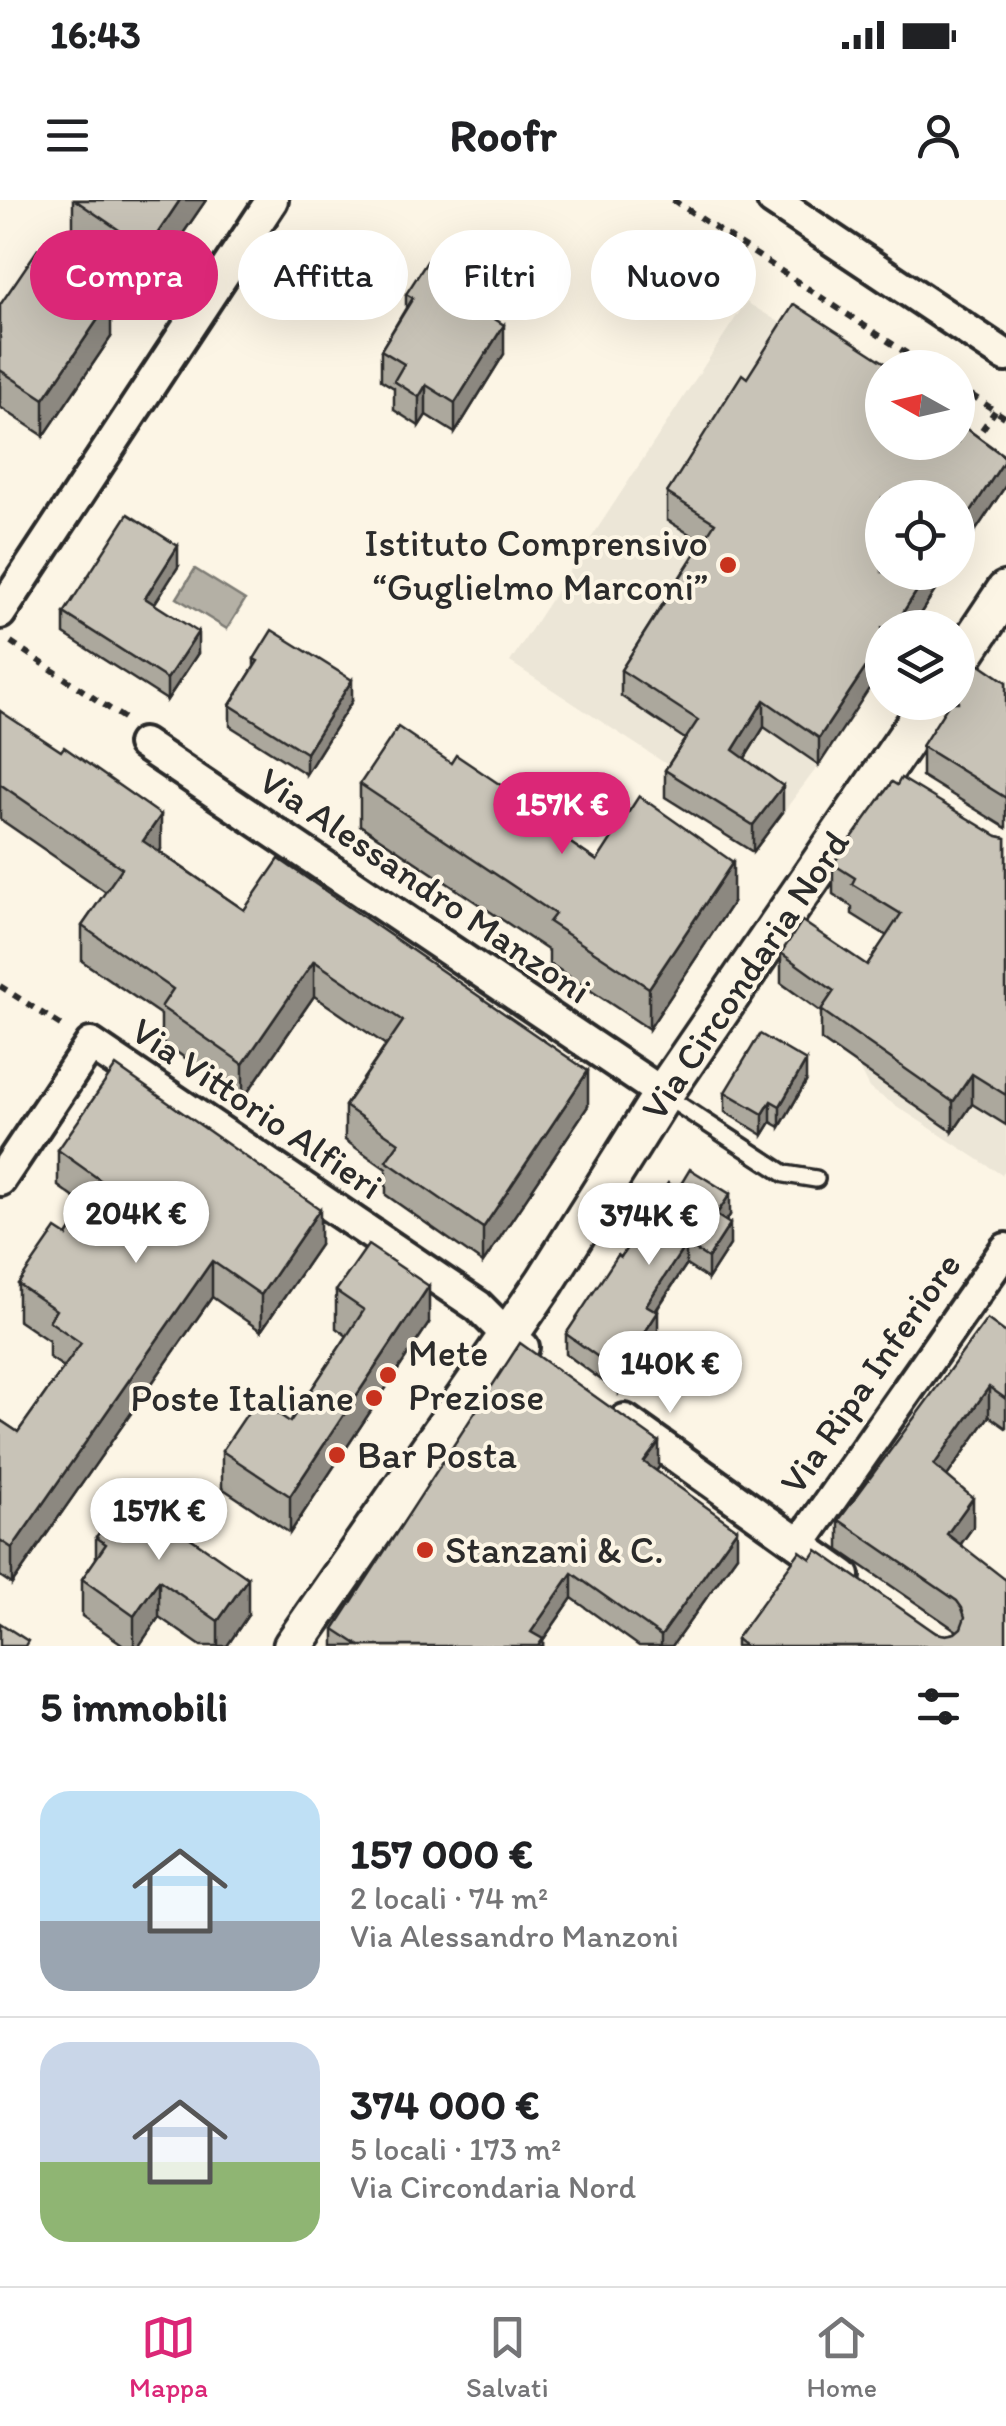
<!DOCTYPE html>
<html lang="it">
<meta charset="utf-8">
<style>
:root{--surface:#fff;--page:#f6f6f6;--text:#202124;--muted:#757577;--line:#e0e0e0;--accent:#db2777}
body{margin:0;font-family:Itim,sans-serif;background:var(--page);color:var(--text);height:100vh;display:flex;flex-direction:column;font-size:38px;white-space:nowrap}
*{box-sizing:border-box;margin:0}
p{font-size:32px;color:var(--muted)}
.icon{flex:none;width:55px;height:55px;fill:none;stroke:currentColor;stroke-width:2;stroke-linecap:round;stroke-linejoin:round}
.map{position:relative;height:1446px;overflow:hidden}
.sheet{display:flex;flex-direction:column;background:var(--surface);flex:1}
.sheet>*{flex:none}
.banner{position:absolute;left:30px;top:30px;width:948px;height:90px;display:flex;gap:20px}
.needle{width:65px;rotate:278deg}
.buttons{position:absolute;left:865px;top:150px;display:grid;gap:20px}
.buttons a{display:grid;place-items:center;width:110px;height:110px;border-radius:50%;background:var(--surface);box-shadow:0 10px 40px #0002;font-size:50px}
.price{position:absolute;translate:-50% -85px;padding:0 22px;border-radius:35px;background:#fff;color:#222;font-size:32px;line-height:65px;filter:drop-shadow(0 2px 5px #0008)}
.price::after{content:'';position:absolute;left:50%;top:60px;width:30px;height:22px;margin-left:-15px;background:inherit;clip-path:polygon(0 0,100% 0,50% 100%)}
.price.current{background:var(--accent);color:#fff}
ul{padding:0;list-style:none}
li{display:flex;align-items:center;gap:30px;height:250px;padding:0 40px}
li+li{border-top:2px solid var(--line)}
li span{display:grid;place-items:center;flex:none;width:280px;height:200px;border-radius:30px;color:#555}
li>.icon{margin-inline-start:auto}
span .icon{width:120px;height:120px;fill:#fffc;stroke-width:1}
li b{font-size:42px}
h2{display:flex;justify-content:space-between;align-items:center;height:120px;padding:0 40px;font-size:42px}
.tag{padding:0 35px;border-radius:45px;background:var(--surface);box-shadow:0 10px 40px #0002;font-size:35px;line-height:90px}
.tag.current{background:var(--accent);color:#fff}
.status{display:flex;justify-content:space-between;align-items:center;height:70px;padding:0 50px;background:var(--surface);direction:ltr}
.status svg{height:28px;fill:currentColor}
header{display:flex;justify-content:space-between;align-items:center;height:130px;padding:0 40px;background:var(--surface);font-size:45px;font-weight:800}
.tabs{display:flex;justify-content:space-around;align-items:center;height:140px;border-top:2px solid var(--line);background:var(--surface);font-size:28px;color:var(--muted)}
.tabs a{display:grid;justify-items:center;gap:5px}
.tabs .current{color:var(--accent)}
.map>svg:first-child{display:block}
</style>
<div class="status"><b>16:43</b><svg viewBox="0 0 49 12"><path d="M0 12V9h3v3zM5 12V6h3v6zM10 12V3h3v9zM15 12V0h3v12zM26 1h20v11H26zM47 4h2v5h-2z"/></svg></div>
<header><svg class="icon" aria-label="menu" viewBox="0 0 24 24"><path d="M4 6h16M4 12h16M4 18h16"/></svg>Roofr<svg class="icon" aria-label="person" viewBox="0 0 24 24"><circle cx="12" cy="8" r="4"/><path d="M4 21q1-7 8-7t8 7"/></svg></header>
<div class="map">
<svg width="1006" height="1446" viewBox="0 0 1006 1446">
<rect width="100%" height="100%" fill="#fcf5e5"/>
<filter id="ink" filterUnits="userSpaceOnUse"><feTurbulence type="fractalNoise" baseFrequency=".01" numOctaves="2"/><feDisplacementMap in="SourceGraphic" scale="20" xChannelSelector="R" yChannelSelector="G"/><feConvolveMatrix kernelMatrix="1 2 1 2 8 2 1 2 1" color-interpolation-filters="sRGB"/></filter>
<g filter="url(#ink)">
<g fill="#ece6d7">
<polygon points="746,102 794,131 882,242 1006,285 958,358 958,298 882,298 882,372 947,373 911,427 882,428 882,469 819,565 769,631 510,462"/>
<polygon points="1006,811 1006,969 1002,975 869,888 857,864"/>
</g>
<polygon fill="#b4b0a5" stroke="#7d7b74" stroke-width="2.5" points="195,369 245,400 227,429 177,398"/>
<g fill="none" stroke-linecap="round" stroke-linejoin="round">
<g stroke="#2b2b2b" stroke-width="22">
<polyline id="service" points="664,895 785,974 816,979"/>
</g>
<g stroke="#2b2b2b" stroke-width="38">
<g id="minor">
<polyline points="773,0 1006,156"/>
<polyline points="0,413 272,0"/>
<polyline points="143,544 663,894"/>
<polyline points="0,980 91,844 478,1106 508,1136 523,1147"/>
<polyline points="625,1220 844,1376"/>
<polyline points="800,1344 1006,1049"/>
</g>
</g>
<g stroke="#2b2b2b" stroke-width="45">
<g id="tertiary">
<polyline points="958,463 1006,391"/>
<polyline points="293,1446 482,1174 545,1082 663,894 931,502"/>
</g>
</g>
<g stroke="#2b2b2b" stroke-width="6" stroke-dasharray="8 8" stroke-linecap="butt">
<polyline points="673,0 929,168"/>
<polyline points="958,186 1006,218"/>
<polyline points="973,243 995,211"/>
<polyline points="11,442 125,519"/>
<polyline points="0,786 62,826"/>
</g>
<use href="#service" stroke="#fcf5e5" stroke-width="15"/>
<use href="#minor" stroke="#fcf5e5" stroke-width="30"/>
<use href="#tertiary" stroke="#fcf5e5" stroke-width="38"/>
</g>
<g fill="#aca89d" stroke="#2b2b2b" stroke-width="2.5">
<polygon points="73,0 206,0 147,86 73,36"/>
<polygon points="406,94 472,104 504,154 455,233 426,215 419,226 394,210 394,188 381,180 381,150 406,108"/>
<polygon points="0,105 111,137 44,236 0,207"/>
<polygon points="882,168 1006,257 1006,285 958,357 958,298 947,372 911,428 882,428 819,565 764,527 745,558 783,612 753,652 665,597 665,570 685,539 621,496 621,470 702,342 667,320 667,293 747,178"/>
<polygon points="178,367 154,404 198,453 167,500 64,434 64,413"/>
<polygon points="254,459 352,501 306,574 230,526 230,505 254,467"/>
<polygon points="1006,482 1006,628 922,576 922,546"/>
<polygon points="0,511 161,649 160,652 244,710 588,906 483,1063 386,995 386,969 345,940 345,906 386,845 314,796 243,899 161,841 161,815 82,761 82,726 106,692 0,619"/>
<polygon points="360,584 520,609 597,661 733,702 649,829 549,763 549,751 360,625"/>
<polygon points="997,636 1006,638 1006,925 972,904 953,932 821,840 821,812 781,783 781,753 867,765 887,736 852,714 852,707 833,694 833,664"/>
<polygon points="806,882 780,927 771,922 763,935 725,912 725,892"/>
<polygon points="58,950 320,1045 261,1131 212,1097 12,1384 0,1376 0,1220 18,1232 64,1167 49,1157 49,1141 18,1120 18,1084 67,1036 87,1007 58,986"/>
<polygon points="678,989 730,1015 726,1021 730,1045 708,1079 686,1065 656,1111 658,1133 619,1193 566,1154 566,1134 621,1057"/>
<polygon points="336,1091 429,1123 290,1333 222,1288 222,1251 290,1222 347,1136 336,1128"/>
<polygon points="1006,1133 1006,1228 989,1216 947,1276 973,1327 960,1345 1006,1446 736,1446 736,1439 811,1359 936,1433 946,1435 955,1433 957,1431 839,1350 839,1320"/>
<polygon points="659,1267 656,1271 737,1355 672,1446 639,1446 572,1398 543,1440 543,1446 334,1446 334,1429"/>
<polygon points="96,1337 248,1415 227,1446 201,1446 159,1417 139,1446 125,1446 82,1416 82,1379 96,1359"/>
</g>
<g fill="#8c8880" stroke="#2b2b2b" stroke-width="2.5">
<polygon points="180,0 206,0 147,86 147,49"/>
<polygon points="472,79 472,108 460,97"/>
<polygon points="111,100 111,137 44,236 44,199"/>
<polygon points="504,125 504,154 455,233 455,203"/>
<polygon points="426,185 426,215 419,226 419,197"/>
<polygon points="1006,258 1006,285 958,357 958,331"/>
<polygon points="178,346 178,367 145,419 145,398"/>
<polygon points="929,372 947,372 911,428 893,428"/>
<polygon points="198,432 198,453 167,500 167,479"/>
<polygon points="882,443 882,469 819,565 819,538"/>
<polygon points="352,480 352,501 306,574 306,553"/>
<polygon points="764,500 764,527 733,577 733,550"/>
<polygon points="783,586 783,612 753,652 753,625"/>
<polygon points="161,615 161,649 143,675 143,641"/>
<polygon points="733,662 733,702 649,829 649,788"/>
<polygon points="314,761 314,796 243,899 243,864"/>
<polygon points="806,861 806,882 780,927 780,906"/>
<polygon points="588,871 588,906 483,1063 483,1028"/>
<polygon points="972,874 972,904 953,932 953,902"/>
<polygon points="771,901 771,922 763,935 763,914"/>
<polygon points="730,994 730,1015 716,1036 716,1015"/>
<polygon points="320,1009 320,1045 261,1131 261,1095"/>
<polygon points="730,1024 730,1045 708,1079 708,1058"/>
<polygon points="686,1044 686,1065 646,1125 646,1105"/>
<polygon points="212,1061 212,1097 12,1384 12,1348"/>
<polygon points="429,1086 429,1123 290,1333 290,1296"/>
<polygon points="658,1112 658,1133 619,1193 619,1172"/>
<polygon points="989,1187 989,1216 934,1295 934,1265"/>
<polygon points="659,1242 659,1267 644,1288 644,1262"/>
<polygon points="973,1298 973,1327 947,1363 947,1334"/>
<polygon points="737,1329 737,1355 672,1446 661,1446 661,1436"/>
<polygon points="572,1373 572,1398 543,1440 543,1446 531,1446 531,1432"/>
<polygon points="248,1378 248,1415 227,1446 218,1446 218,1421"/>
<polygon points="159,1380 159,1417 139,1446 134,1446 134,1416"/>
</g>
<g fill="#c8c3b7" stroke="#2b2b2b" stroke-width="2.5">
<polygon points="75,0 180,0 147,49"/>
<polygon points="38,49 111,100 44,199 0,170 0,105"/>
<polygon points="432,54 472,79 460,97 504,125 455,203 426,185 419,197 394,181 404,164 381,150 413,98 406,94"/>
<polygon points="794,104 893,168 882,168 882,242 958,242 958,222 1006,258 958,331 958,298 882,298 882,372 929,372 893,428 882,428 882,443 819,538 764,500 733,550 783,586 753,625 665,570 698,520 621,470 715,323 667,293 742,174 747,178"/>
<polygon points="128,314 178,346 145,398 198,432 167,479 64,413"/>
<polygon points="272,430 352,480 306,553 230,505 258,461 254,459"/>
<polygon points="977,462 1006,482 1006,598 922,546 950,502 958,502 958,492"/>
<polygon points="0,511 61,551 64,547 161,615 143,641 244,710 279,659 588,871 483,1028 386,961 399,943 345,906 403,821 314,761 243,864 161,807 173,789 82,726 122,668 0,584"/>
<polygon points="398,527 451,563 456,555 520,598 515,605 597,661 639,596 733,662 649,788 549,722 555,714 360,584"/>
<polygon points="901,578 997,636 1006,638 1006,895 972,874 953,902 821,810 834,791 781,753 802,721 867,765 901,714 852,684 855,678 833,664 892,582 897,585"/>
<polygon points="760,834 806,861 780,906 771,901 763,914 725,892"/>
<polygon points="116,866 320,1009 261,1095 212,1061 12,1348 0,1340 0,1220 18,1232 81,1143 49,1121 56,1110 18,1084 56,1029 67,1036 103,982 58,950"/>
<polygon points="690,969 730,994 716,1015 730,1024 708,1058 686,1044 646,1105 658,1112 619,1172 566,1134 618,1055 621,1057 668,983 678,989"/>
<polygon points="368,1045 429,1086 290,1296 222,1251 257,1199 290,1222 364,1110 336,1091"/>
<polygon points="987,1119 1006,1133 1006,1199 989,1187 934,1265 973,1298 947,1334 1006,1380 1006,1446 745,1446 736,1439 800,1351 811,1359 817,1350 936,1433 946,1435 955,1433 961,1428 965,1417 962,1408 957,1401 839,1320"/>
<polygon points="520,1143 659,1242 644,1262 737,1329 661,1436 572,1373 531,1432 543,1439 538,1446 360,1446 334,1429"/>
<polygon points="127,1294 248,1378 218,1421 159,1380 134,1416 82,1379 106,1344 96,1337"/>
<polygon points="0,1423 28,1441 25,1446 0,1446"/>
</g>
</g>
<g fill="#c8321e" stroke="#fcf5e5" stroke-width="4">
<circle cx="728" cy="365" r="10"/>
<circle cx="388" cy="1175" r="10"/>
<circle cx="374" cy="1198" r="10"/>
<circle cx="337" cy="1255" r="10"/>
<circle cx="425" cy="1350" r="10"/>
</g>
<g text-anchor="middle" stroke-width="8" stroke-linejoin="round" paint-order="stroke">
<g font-size="38" fill="#2b2b2b" stroke="#fcf5e5" text-anchor="start">
<text x="708" y="356" text-anchor="end">Istituto Comprensivo<tspan x="708" dy="44">“Guglielmo Marconi”</tspan></text>
<text x="408" y="1166">Mete<tspan x="408" dy="44">Preziose</tspan></text>
<text x="354" y="1211" text-anchor="end">Poste Italiane</text>
<text x="357" y="1268">Bar Posta</text>
<text x="445" y="1363">Stanzani &amp; C.</text>
</g>
<g font-size="38" fill="#2b2b2b" stroke="#fcf5e5">
<text transform="translate(425 685) rotate(34)" y="13">Via Alessandro Manzoni</text>
<text transform="translate(745 775) rotate(-56)" y="13">Via Circondaria Nord</text>
<text transform="translate(257 908) rotate(34)" y="13">Via Vittorio Alfieri</text>
<text transform="translate(870 1173) rotate(-55)" y="13">Via Ripa Inferiore</text>
</g>
</g>
</svg>
<div class="buttons">
<a><svg class="needle" viewBox="-14 -14 28 28"><path d="M0-13l5 13h-10z" fill="#e53935"/><path d="M0 13l5-13h-10z" fill="#757577"/></svg></a>
<a><svg class="icon" aria-label="locate" viewBox="0 0 24 24"><circle cx="12" cy="12" r="6"/><path d="M12 2v4M12 18v4M2 12h4M18 12h4"/></svg></a>
<a><svg class="icon" aria-label="layers" viewBox="0 0 24 24"><path d="M12 4l9 5-9 5-9-5zM3 14l9 5 9-5"/></svg></a>
</div>
<b class="price current" style="left:562px;top:657px">157K €</b>
<b class="price" style="left:136px;top:1066px">204K €</b>
<b class="price" style="left:649px;top:1068px">374K €</b>
<b class="price" style="left:670px;top:1216px">140K €</b>
<b class="price" style="left:159px;top:1363px">157K €</b>
<div class="banner">
<a class="tag current">Compra</a>
<a class="tag">Affitta</a>
<a class="tag">Filtri</a>
<a class="tag">Nuovo</a>
</div>
</div>
<section class="sheet">
<h2>5 immobili<svg class="icon" aria-label="filters" viewBox="0 0 24 24"><path d="M4 7h16M4 17h16"/><circle cx="9" cy="7" r="2"/><circle cx="15" cy="17" r="2"/></svg></h2>
<ul>
<li><span style="background:linear-gradient(#bfe0f5 65%,#9aa5b1 0)"><svg class="icon" aria-label="home" viewBox="0 0 24 24"><path d="M3 11l9-7 9 7M6 9v11h12V9"/></svg></span><div><b>157 000 €</b><p>2 locali · 74 m²</p><p>Via Alessandro Manzoni</p></div></li>
<li><span style="background:linear-gradient(#c9d6e8 60%,#8fb573 0)"><svg class="icon" aria-label="home" viewBox="0 0 24 24"><path d="M3 11l9-7 9 7M6 9v11h12V9"/></svg></span><div><b>374 000 €</b><p>5 locali · 173 m²</p><p>Via Circondaria Nord</p></div></li>
</ul>
</section>
<nav class="tabs">
<a class="current"><svg class="icon" aria-label="map" viewBox="0 0 24 24"><path d="M3 6l6-2 6 2 6-2v14l-6 2-6-2-6 2zM9 4v14M15 6v14"/></svg>Mappa</a>
<a><svg class="icon" aria-label="saved" viewBox="0 0 24 24"><path d="M7 4h10v16l-5-4-5 4z"/></svg>Salvati</a>
<a><svg class="icon" aria-label="home" viewBox="0 0 24 24"><path d="M3 11l9-7 9 7M6 9v11h12V9"/></svg>Home</a>
</nav>
